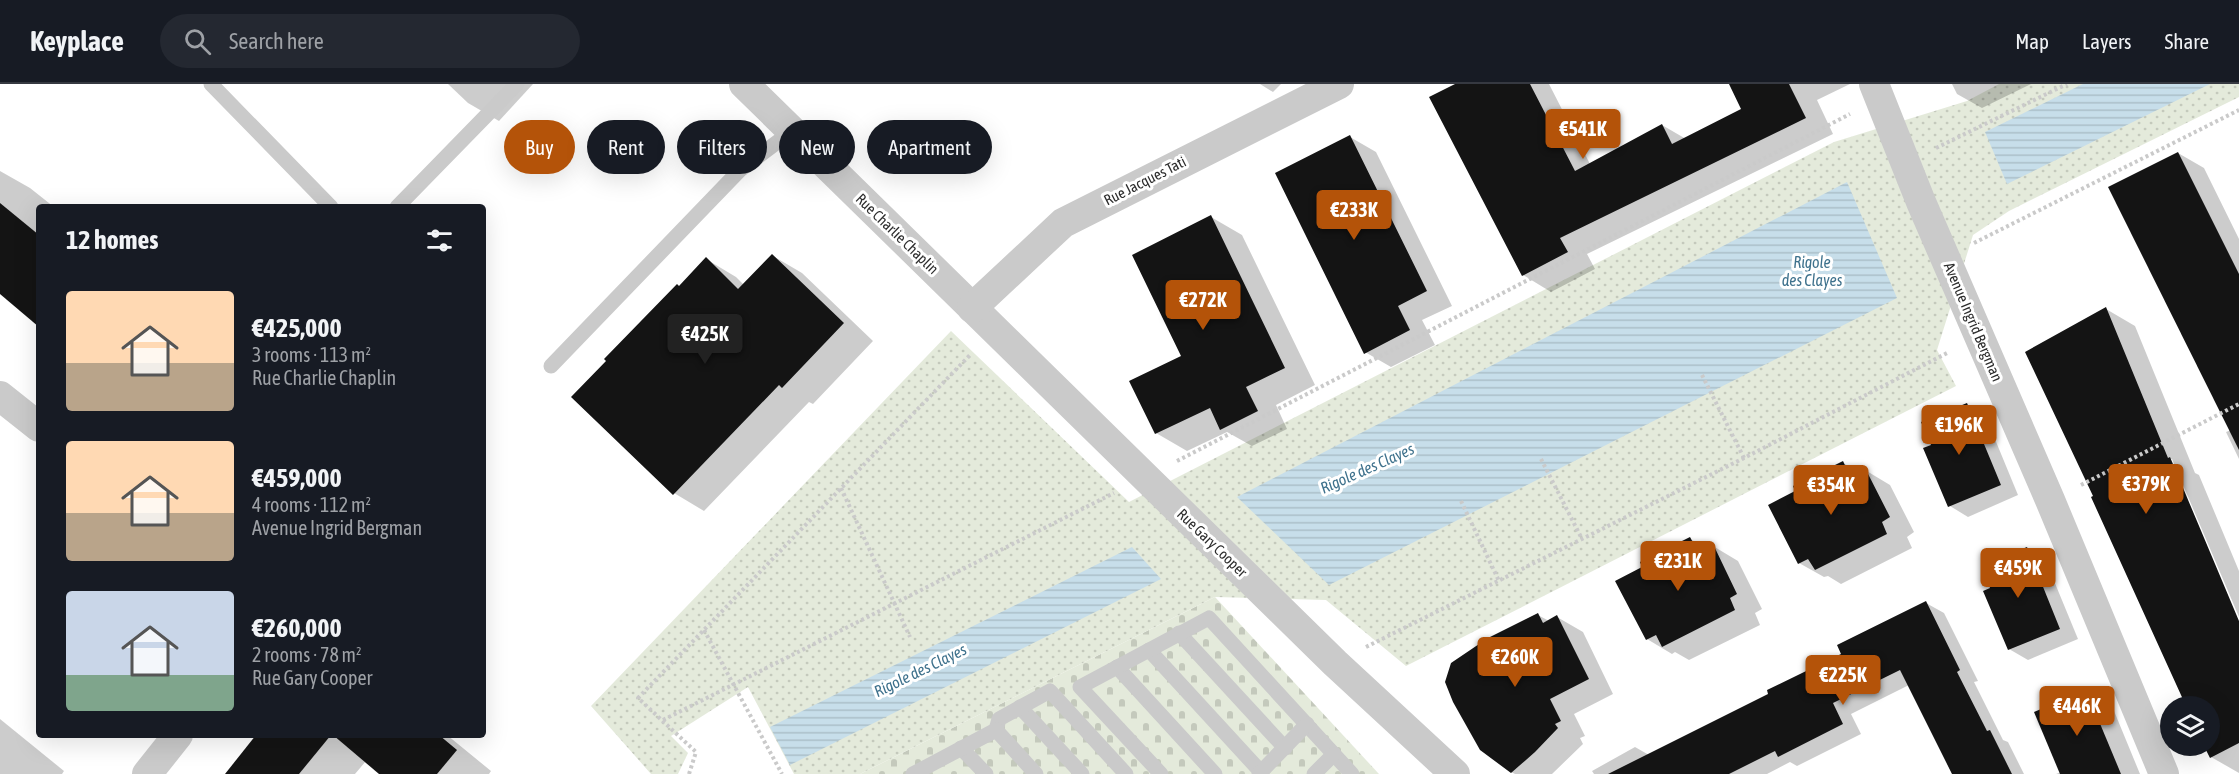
<!DOCTYPE html>
<meta charset="utf-8">
<style>
:root{--surface:#171b24;--page:#242831;--text:#f1f3f6;--muted:#9ea1a6;--line:#363941;--accent:#b45309}
body{margin:0;font-family:"Asap Condensed",sans-serif;background:var(--page);color:var(--text);height:100vh;display:flex;flex-direction:column;font-size:22px;white-space:nowrap}
*{box-sizing:border-box;margin:0}
p{font-size:20px;color:var(--muted)}
.icon{flex:none;width:33px;height:33px;fill:none;stroke:currentColor;stroke-width:2;stroke-linecap:round;stroke-linejoin:round}
.map{position:relative;flex:1;overflow:hidden}
.sheet{position:absolute;left:36px;top:120px;width:450px;height:534px;display:flex;flex-direction:column;background:var(--surface);border-radius:6px;box-shadow:0 6px 24px #0002}
.sheet>*{flex:none}
.banner{position:absolute;left:504px;top:36px;width:570px;height:54px;display:flex;gap:12px}
.tools{position:absolute;left:2160px;top:612px;display:grid;gap:12px}
.tools a{display:grid;place-items:center;width:60px;height:60px;border-radius:50%;background:var(--surface);box-shadow:0 6px 24px #0002;font-size:30px}
.price{position:absolute;translate:-50% -51px;padding:0 14px;border-radius:6px;background:var(--accent);color:#fff;font-size:20px;line-height:39px;filter:drop-shadow(0 2px 3px #0008)}
.price::after{content:'';position:absolute;left:50%;top:36px;width:18px;height:14px;margin-left:-9px;background:inherit;clip-path:polygon(0 0,100% 0,50% 100%)}
.price.on{background:#222;color:#fff}
ul{padding:0;list-style:none}
li{display:flex;align-items:center;gap:18px;height:150px;padding:0 30px}
li span{display:grid;place-items:center;flex:none;width:168px;height:120px;border-radius:6px;color:#555}
li>.icon{margin-inline-start:auto}
span .icon{width:72px;height:72px;fill:#fffc;stroke-width:1}
li b{font-size:26px}
h2{display:flex;justify-content:space-between;align-items:center;height:72px;padding:0 30px;font-size:26px}
.chip{padding:0 21px;border-radius:27px;background:var(--surface);box-shadow:0 6px 24px #0002;font-size:21px;line-height:54px}
.chip.on{background:var(--accent);color:#fff}
header{display:flex;align-items:center;gap:36px;box-sizing:border-box;height:84px;padding:0 30px;background:var(--surface);border-bottom:2px solid var(--line)}
header strong{font-size:28px}
nav{display:flex;gap:33px;margin-inline-start:auto;font-size:21px}
.search{width:420px;height:54px;background:var(--page);display:flex;align-items:center;gap:15px;box-sizing:border-box;padding:0 21px;border-radius:33px;color:var(--muted);font-size:22px}
.map>svg:first-child{display:block}
</style>
<header>
<strong>Keyplace</strong>
<div class="search"><svg class="icon" aria-label="search" viewBox="0 0 24 24"><circle cx="10" cy="10" r="6"/><path d="M15 15l6 6"/></svg>Search here</div>
<nav><a>Map</a><a>Layers</a><a>Share</a></nav>
</header>
<div class="map">
<svg width="2239" height="690" viewBox="0 0 2239 690">
<defs>
<pattern id="cemetery-stones" width="16" height="16" patternUnits="userSpaceOnUse" patternTransform="scale(1.5)"><rect width="16" height="16" fill="#e4eadb"/><path d="M2 7V4a2 2 0 0 1 4 0v3zM10 15v-3a2 2 0 0 1 4 0v3z" fill="#c4c9bc"/></pattern>
<pattern id="park-dots" width="8" height="8" patternUnits="userSpaceOnUse" patternTransform="scale(1.5)"><rect width="8" height="8" fill="#e4eadb"/><path d="M2 2h.1M6 6h.1" fill="none" stroke="#c4c9bc" stroke-width="1.8" stroke-linecap="round"/></pattern>
<pattern id="water-rules" width="6" height="5" patternUnits="userSpaceOnUse" patternTransform="scale(1.5)"><rect width="6" height="5" fill="#c7deea"/><path d="M0 2.5h6" fill="none" stroke="#abbfc9"/></pattern>
</defs>
<rect width="100%" height="100%" fill="#fff"/>
<polygon fill="url(#cemetery-stones)" points="1215,513 1379,690 860,690"/>
<polygon fill="url(#park-dots)" points="1999,0 2239,0 2239,13 2009,127 1973,151 1937,266 1956,302 1406,582 1326,516 1215,513 860,690 794,690 748,603 671,652 688,669 678,690 651,690 591,622 951,247 1129,418 1834,58 1967,17"/>
<g fill="url(#water-rules)">
<polygon points="2083,0 2210,0 2007,100 1985,48"/>
<polygon points="1847,98 1897,214 1329,501 1237,413"/>
<polygon points="1132,463 1161,495 790,681 770,643"/>
</g>
<g fill="#0003">
<polygon points="448,0 533,0 499,37 468,19"/>
<polygon points="1260,0 1281,0 1273,8"/>
<polygon points="1458,0 1549,0 1590,80 1662,41 1686,55 1743,26 1731,0 1850,0 1817,16 1833,50 1587,170 1595,185 1551,208 1523,191"/>
<polygon points="1952,0 2031,0 1982,24 1957,10"/>
<polygon points="1350,53 1376,68 1452,222 1422,236 1435,261 1391,283 1365,268"/>
<polygon points="2178,69 2204,84 2239,155 2239,375 2226,348 2231,346"/>
<polygon points="0,87 30,104 54,123 39,123 39,241 0,209"/>
<polygon points="1211,133 1242,151 1315,301 1276,321 1287,345 1252,362 1227,348 1187,367 1156,349 1183,273"/>
<polygon points="773,172 802,189 873,257 813,320 809,318 704,427 674,409 680,203 706,175 736,193 744,201"/>
<polygon points="2106,225 2135,242 2195,389 2199,391 2239,487 2239,533 2172,375 2169,375 2239,541 2239,689 2211,673 2206,662 2210,662 2210,622 2188,622 2093,414 2095,412"/>
<polygon points="1966,321 1985,331 2018,411 1968,433 1950,422 1933,362"/>
<polygon points="1843,379 1860,389 1865,386 1890,401 1914,448 1907,453 1912,464 1841,500 1828,492 1824,493 1799,479 1797,408"/>
<polygon points="1690,455 1708,465 1713,462 1738,477 1762,525 1755,529 1760,541 1689,576 1675,568 1672,570 1647,555"/>
<polygon points="2027,464 2045,475 2078,555 2028,576 2009,565 1992,505"/>
<polygon points="1926,519 1944,529 1978,597 1974,598 2003,656 2008,658 2024,690 1953,690 1909,601 1851,630 1861,650 1797,682 1790,678 1767,690 1594,690 1592,687 1635,663 1649,671 1770,611 1843,570"/>
<polygon points="1538,531 1549,537 1557,533 1583,548 1613,610 1574,630 1585,652 1580,654 1583,660 1552,690 1515,690 1511,688"/>
<polygon points="2086,608 2112,622 2140,690 2056,690 2061,688"/>
<polygon points="0,635 64,687 62,690 0,690"/>
<polygon points="258,651 447,651 491,687 489,690 381,690 366,677 355,690 227,690"/>
</g>
<g fill="#141414">
<polygon points="1455,0 1530,0 1575,87 1662,40 1672,60 1741,25 1729,0 1789,0 1806,34 1560,154 1568,168 1522,192 1429,13"/>
<polygon points="1350,51 1427,207 1398,222 1410,246 1364,270 1275,89"/>
<polygon points="2178,68 2239,190 2239,366 2108,103"/>
<polygon points="0,119 39,151 39,243 0,210"/>
<polygon points="1211,131 1285,284 1246,303 1258,327 1220,346 1210,324 1155,350 1129,297 1181,272 1132,171"/>
<polygon points="772,170 844,239 782,304 779,301 673,411 571,313 606,277 604,275 677,200 679,202 706,173 738,205"/>
<polygon points="2106,223 2168,374 2170,373 2239,537 2239,659 2210,674 2204,662 2210,662 2210,622 2186,622 2091,413 2093,412 2025,268"/>
<polygon points="1967,319 2001,401 1948,423 1923,364 1931,361 1921,338"/>
<polygon points="1843,377 1850,392 1865,384 1890,433 1882,438 1887,450 1815,486 1808,475 1798,480 1768,421 1795,407 1793,402"/>
<polygon points="1690,453 1698,468 1713,460 1737,510 1730,514 1735,526 1662,563 1656,551 1646,556 1615,497 1642,483 1640,478"/>
<polygon points="2027,463 2060,545 2008,566 1983,507 1990,504 1981,481"/>
<polygon points="1926,517 1960,586 1957,588 1987,647 1990,646 2012,690 1952,690 1900,586 1833,619 1843,640 1778,673 1775,667 1729,690 1608,690 1768,610 1767,606 1841,570 1837,561"/>
<polygon points="1538,529 1543,539 1557,531 1589,595 1550,615 1561,637 1555,640 1558,644 1535,668 1511,689 1480,666 1453,618 1445,598 1451,579 1488,554"/>
<polygon points="2086,606 2121,690 2060,690 2034,628"/>
<polygon points="256,651 331,651 299,690 225,690"/>
<polygon points="333,651 439,651 457,666 437,690 379,690"/>
</g>
<g fill="none" stroke-linecap="round" stroke-linejoin="round">
<g stroke="#cacaca" stroke-width="4" stroke-dasharray="3 3" stroke-linecap="butt">
<polyline points="1936,64 2067,0"/>
<polyline points="1974,159 2239,26"/>
<polyline points="1702,291 1744,374"/>
<polyline points="1541,375 1582,455"/>
<polyline points="1177,377 1850,30"/>
<polyline points="2081,401 2239,320"/>
<polyline points="841,404 910,553"/>
<polyline points="1461,417 1499,497"/>
<polyline points="704,546 782,690"/>
<polyline points="1366,563 1744,374 1949,268"/>
<polyline points="663,636 1114,409"/>
<polyline points="689,690 696,668 638,614 971,270"/>
</g>
<g stroke="#cacaca" stroke-width="15">
<polyline points="211,0 331,123"/>
<polyline points="397,123 517,0"/>
<polyline points="551,282 740,86 792,47"/>
<polyline points="1179,549 1285,664"/>
<polyline points="1149,566 1261,688"/>
<polyline points="1117,583 1215,690"/>
<polyline points="1020,623 1082,690"/>
<polyline points="996,646 999,635 1050,607 1126,690"/>
<polyline points="961,664 986,690"/>
<polyline points="913,690 996,646 1036,690"/>
<polyline points="1161,690 1080,603 1209,534 1352,690"/>
<polyline points="1259,690 1307,640"/>
<polyline points="1314,690 1334,670"/>
</g>
<g stroke="#cacaca" stroke-width="30">
<polyline points="744,0 1335,579 1455,690"/>
<polyline points="1874,0 1921,118 2050,416 2164,690"/>
<polyline points="972,224 1063,139 1339,0"/>
<polyline points="0,312 39,343"/>
<polyline points="147,690 178,651"/>
</g>
</g>
<g text-anchor="middle" stroke-width="6" stroke-linejoin="round" paint-order="stroke">
<g font-size="15" fill="#2d2d2d" stroke="#fff">
<text transform="translate(1145 97) rotate(-27)" y="5">Rue Jacques Tati</text>
<text transform="translate(897 150) rotate(44)" y="5">Rue Charlie Chaplin</text>
<text transform="translate(1973 238) rotate(67)" y="5">Avenue Ingrid Bergman</text>
<text transform="translate(1212 459) rotate(44)" y="5">Rue Gary Cooper</text>
</g>
<g font-size="16" font-style="italic" fill="#3e718c" stroke="#fff">
<text x="1812" y="184">Rigole<tspan x="1812" dy="18">des Clayes</tspan></text>
<text transform="translate(1367 384) rotate(-24)" y="6">Rigole des Clayes</text>
<text transform="translate(920 586) rotate(-26)" y="6">Rigole des Clayes</text>
</g>
</g>
</svg>
<div class="tools">
<a><svg class="icon" aria-label="layers" viewBox="0 0 24 24"><path d="M12 4l9 5-9 5-9-5zM3 14l9 5 9-5"/></svg></a>
</div>
<b class="price" style="left:1583px;top:76px">€541K</b>
<b class="price" style="left:1354px;top:157px">€233K</b>
<b class="price" style="left:1203px;top:247px">€272K</b>
<b class="price on" style="left:705px;top:281px">€425K</b>
<b class="price" style="left:1959px;top:372px">€196K</b>
<b class="price" style="left:2146px;top:431px">€379K</b>
<b class="price" style="left:1831px;top:432px">€354K</b>
<b class="price" style="left:1678px;top:508px">€231K</b>
<b class="price" style="left:2018px;top:515px">€459K</b>
<b class="price" style="left:1515px;top:604px">€260K</b>
<b class="price" style="left:1843px;top:622px">€225K</b>
<b class="price" style="left:2077px;top:653px">€446K</b>
<div class="banner">
<a class="chip on">Buy</a>
<a class="chip">Rent</a>
<a class="chip">Filters</a>
<a class="chip">New</a>
<a class="chip">Apartment</a>
</div>
<section class="sheet">
<h2>12 homes<svg class="icon" aria-label="filters" viewBox="0 0 24 24"><path d="M4 7h16M4 17h16"/><circle cx="9" cy="7" r="2"/><circle cx="15" cy="17" r="2"/></svg></h2>
<ul>
<li><span style="background:linear-gradient(#ffd9b3 60%,#b9a48a 0)"><svg class="icon" aria-label="home" viewBox="0 0 24 24"><path d="M3 11l9-7 9 7M6 9v11h12V9"/></svg></span><div><b>€425,000</b><p>3 rooms · 113 m²</p><p>Rue Charlie Chaplin</p></div></li>
<li><span style="background:linear-gradient(#ffd9b3 60%,#b9a48a 0)"><svg class="icon" aria-label="home" viewBox="0 0 24 24"><path d="M3 11l9-7 9 7M6 9v11h12V9"/></svg></span><div><b>€459,000</b><p>4 rooms · 112 m²</p><p>Avenue Ingrid Bergman</p></div></li>
<li><span style="background:linear-gradient(#c9d6e8 70%,#7fa58c 0)"><svg class="icon" aria-label="home" viewBox="0 0 24 24"><path d="M3 11l9-7 9 7M6 9v11h12V9"/></svg></span><div><b>€260,000</b><p>2 rooms · 78 m²</p><p>Rue Gary Cooper</p></div></li>
</ul>
</section>
</div>
